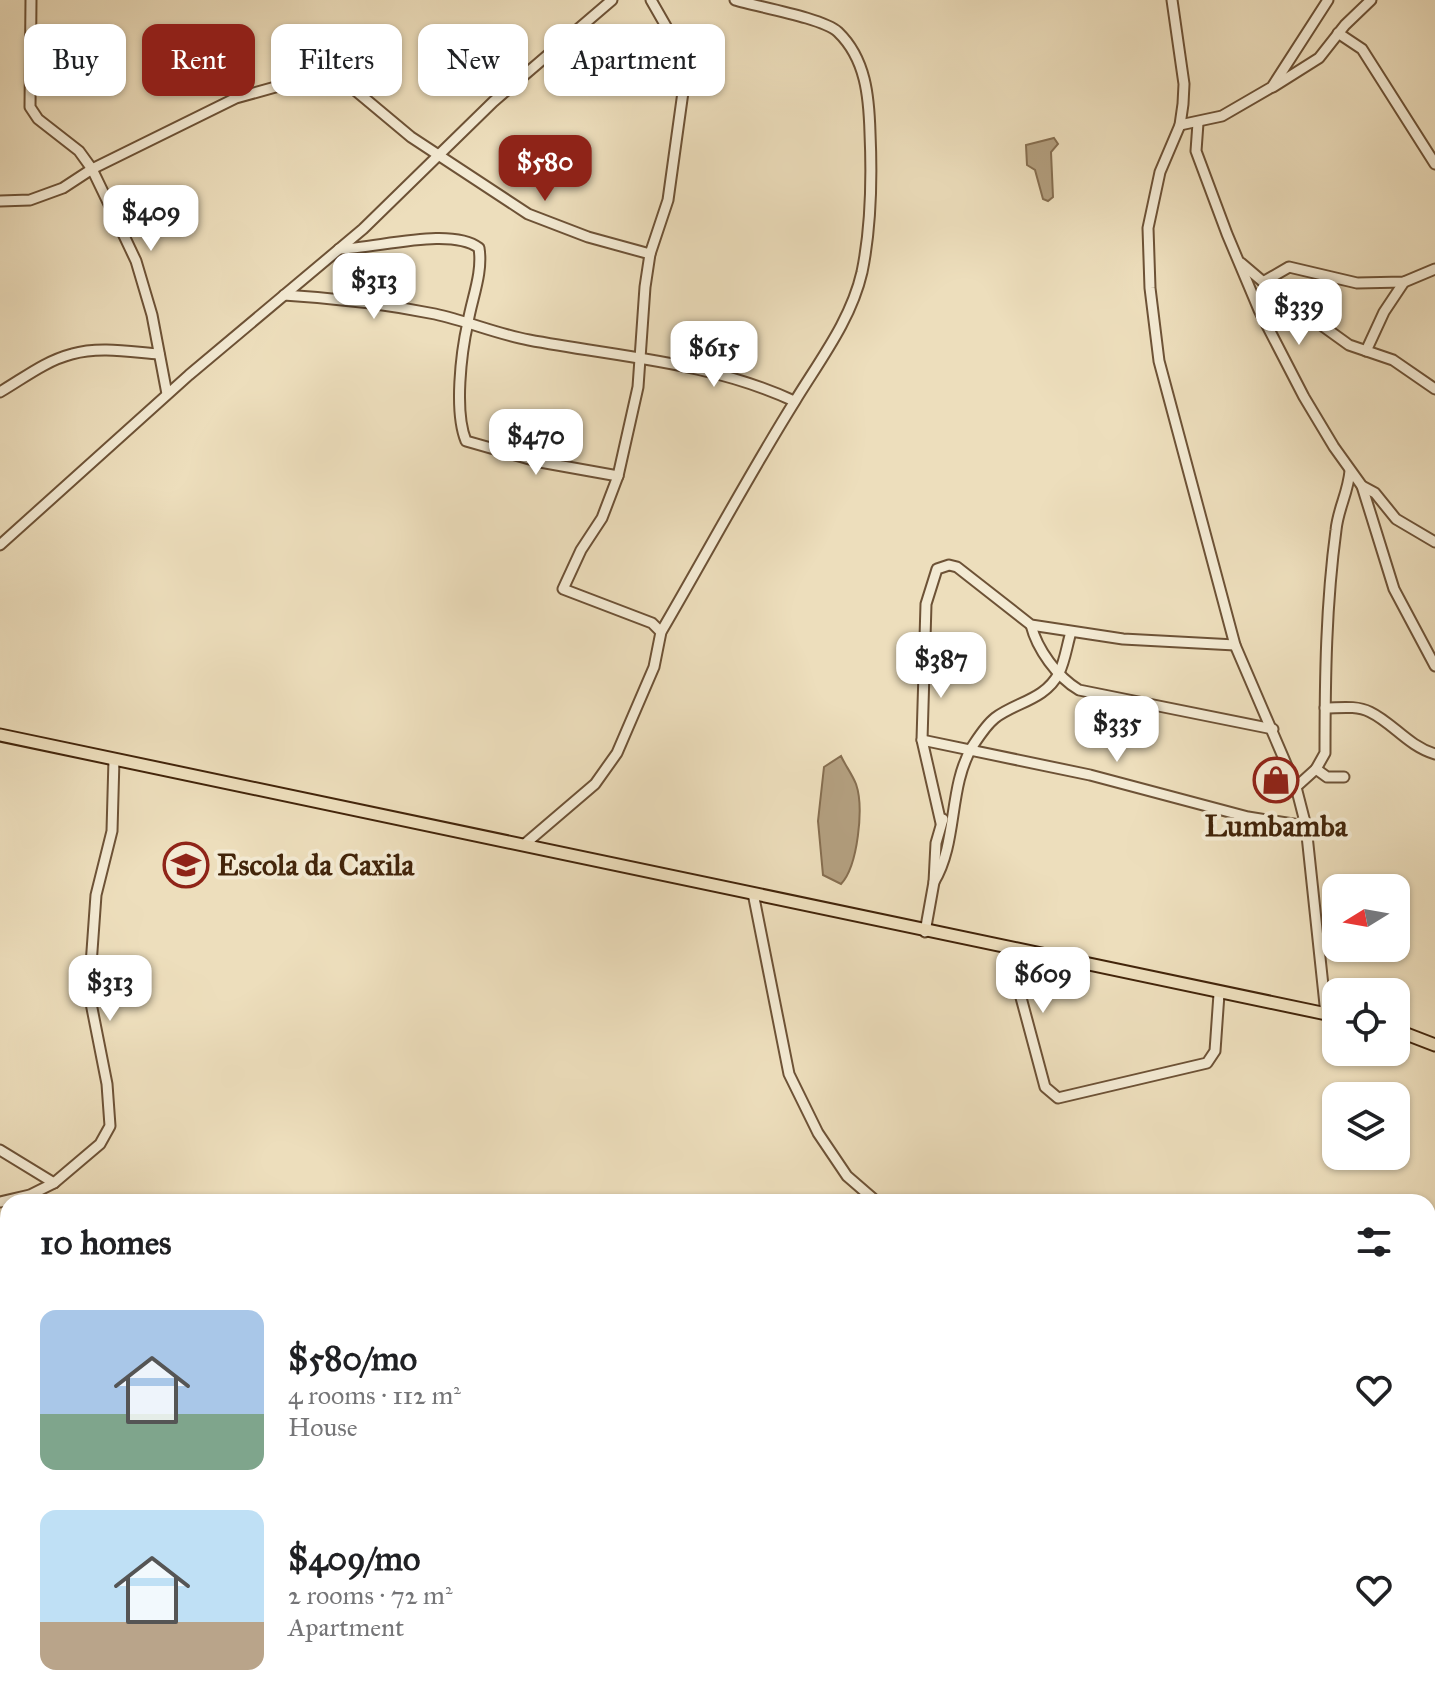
<!DOCTYPE html>
<meta charset="utf-8">
<style>
:root{--surface:#fff;--page:#f2f2f2;--text:#202124;--muted:#757577;--accent:#8f2418}
body{margin:0;font-family:"IM FELL Great Primer",serif;background:var(--page);color:var(--text);height:100vh;display:flex;flex-direction:column;font-size:30px;white-space:nowrap}
*{box-sizing:border-box;margin:0}
p{font-size:26px;color:var(--muted)}
.icon{flex:none;width:44px;height:44px;fill:none;stroke:currentColor;stroke-width:2;stroke-linecap:round;stroke-linejoin:round}
.map{position:relative;flex:1;overflow:hidden}
.sheet{position:absolute;left:0px;top:1194px;width:1436px;height:514px;display:flex;flex-direction:column;background:var(--surface);border-radius:24px 24px 0 0;box-shadow:0 2px 6px #0004}
.sheet>*{flex:none}
.hud{position:absolute;left:24px;top:24px;width:800px;height:72px;display:flex;gap:16px}
.needle{width:52px;rotate:259deg}
.controls{position:absolute;left:1322px;top:874px;display:grid;gap:16px}
.controls a{display:grid;place-items:center;width:88px;height:88px;border-radius:16px;background:var(--surface);box-shadow:0 2px 6px #0004;font-size:40px}
.price{position:absolute;translate:-50% -68px;padding:0 18px;border-radius:16px;background:#fff;color:#222;font-size:26px;line-height:52px;filter:drop-shadow(0 2px 4px #0008)}
.price::after{content:'';position:absolute;left:50%;top:48px;width:24px;height:18px;margin-left:-12px;background:inherit;clip-path:polygon(0 0,100% 0,50% 100%)}
.price.on{background:var(--accent);color:#fff}
ul{padding:0;list-style:none}
li{display:flex;align-items:center;gap:24px;height:200px;padding:0 40px}
li span{display:grid;place-items:center;flex:none;width:224px;height:160px;border-radius:16px;color:#555}
li>.icon{margin-inline-start:auto}
span .icon{width:96px;height:96px;fill:#fffc;stroke-width:1}
li b{font-size:34px}
h2{display:flex;justify-content:space-between;align-items:center;height:96px;padding:0 40px;font-size:34px}
.pill{padding:0 28px;border-radius:16px;background:var(--surface);box-shadow:0 2px 6px #0004;font-size:28px;line-height:72px}
.pill.on{background:var(--accent);color:#fff}
.map>svg:first-child{display:block}
</style>
<div class="map">
<svg width="1435" height="1707" viewBox="0 0 1435 1707">
<rect width="100%" height="100%" fill="#eddebc"/>
<filter id="stains"><feTurbulence type="fractalNoise" baseFrequency=".0025" numOctaves="4"/><feColorMatrix values="0 0 0 0 .2 0 0 0 0 .09 0 0 0 0 .02 0 0 0 .5 -.17"/></filter>
<radialGradient id="worn" r=".72"><stop offset=".6" stop-color="#630" stop-opacity="0"/><stop offset="1" stop-color="#630" stop-opacity=".3"/></radialGradient>
<g fill="#b39f7f" stroke="#866e50" stroke-width="2">
<polygon points="1054,138 1058,144 1051,152 1053,197 1048,201 1043,199 1035,170 1027,165 1026,145"/>
<path d="M 841,756 C 845,765 852,774 856,784 C 864,807 858,866 841,884 L 823,875 L 818,821 L 824,767 Z"/>
<polygon points="1435,1251 1435,1707 492,1707 491,1700 1428,1700 1428,1255"/>
</g>
<g fill="none" stroke-linecap="round" stroke-linejoin="round">
<g stroke="#6d5236" stroke-width="13">
<g id="minor">
<polyline points="31,0 30,107 38,119 79,151 92,169 118,223 136,261 152,315 167,394"/>
<polyline points="651,0 671,35 678,58 683,92 668,200 650,254 645,287 638,387 618,476 602,518 581,550 563,589 652,623 661,632"/>
<polyline points="1172,0 1184,84 1183,104 1180,125 1160,172 1148,228 1150,288 1159,361 1235,645 1296,787 1306,826 1326,1014"/>
<polyline points="1338,33 1362,49 1435,164"/>
<polyline points="1273,87 1319,58 1345,25 1371,0"/>
<polyline points="1198,123 1196,151 1227,234 1259,310 1304,397 1334,447 1362,486 1375,493 1396,519 1435,542"/>
<polyline points="1180,125 1222,116 1272,87 1328,0"/>
<polyline points="0,201 30,200 63,188 92,169 236,98 322,74 350,86 411,137 528,214 588,237 650,254"/>
<path d="M 339,249 C 375,249 450,226 479,248 C 483,273 472,298 468,322 C 461,353 454,412 466,441 L 540,462 L 618,476"/>
<polyline points="1241,263 1274,291 1349,345 1393,360 1435,389"/>
<polyline points="1263,282 1289,267 1357,283 1404,282 1435,269"/>
<path d="M 284,295 C 335,298 385,304 435,314 C 467,321 497,334 529,340 C 619,357 710,362 794,401"/>
<polyline points="1366,351 1384,312 1404,282"/>
<path d="M 0,392 C 24,378 45,361 72,354 C 99,346 132,352 159,354"/>
<polyline points="1362,486 1394,589 1435,666"/>
<polyline points="0,545 189,375 363,229 493,102 612,0"/>
<path d="M 1031,625 C 1037,649 1057,677 1079,690 L 1273,729"/>
<path d="M 1325,708 C 1339,708 1356,705 1370,712 C 1393,723 1408,746 1435,754"/>
<polyline points="922,740 1090,775 1248,817 1306,826"/>
<polyline points="1316,769 1327,777 1344,777"/>
<path d="M 1296,787 L 1316,769 L 1325,753 C 1325,678 1326,604 1336,530 C 1338,509 1348,493 1350,471"/>
<polyline points="941,823 922,740 926,604 937,569 949,565 957,567 1031,625 1123,639 1235,645"/>
<path d="M 526,843 L 595,784 L 617,753 L 654,667 L 661,632 C 706,555 748,476 795,401 C 820,360 851,320 862,272 C 871,228 872,178 870,133 C 869,97 866,59 838,32 C 823,18 758,7 735,0"/>
<path d="M 934,882 C 958,842 948,788 972,747 C 978,738 986,725 995,718 C 1016,702 1045,700 1059,673 C 1065,661 1067,645 1071,632"/>
<polyline points="753,893 789,1074 818,1133 847,1176 877,1202"/>
<polyline points="925,932 934,882 936,843 943,819"/>
<polyline points="1008,949 1045,1087 1058,1098 1207,1063 1215,1051 1219,994"/>
<polyline points="0,1150 54,1183"/>
<polyline points="0,1202 30,1195 54,1183 100,1144 110,1126 107,1084 89,993 96,895 112,831 114,759"/>
<polyline points="1428,1220 1435,1219"/>
</g>
</g>
<g stroke="#42240a" stroke-width="15">
<g id="major">
<polyline points="0,735 1336,1016"/>
<polyline points="1396,1030 1435,1045"/>
</g>
</g>
<use href="#minor" stroke="#f3ead3" stroke-width="9"/>
<use href="#major" stroke="#eddebc" stroke-width="11"/>
</g>
<defs>
<g id="shop-ring" transform="scale(2.3)"><circle r="9.5" fill="#f3ead3" stroke="#8f2418" stroke-width="1.5"/><path d="M-5-2.5h2.3a2.7 3.5 0 0 1 5.4 0H5L5.5 6h-11ZM-1.5-2.5h3a1.5 2.3 0 0 0-3 0Z" fill="#8f2418"/></g>
<g id="school-ring" transform="scale(2.3)"><circle r="9.5" fill="#f3ead3" stroke="#8f2418" stroke-width="1.5"/><path d="M0-5L7-2L0 1L-7-2ZM-4 1L0 2.5L4 1V4Q0 6-4 4Z" fill="#8f2418"/></g>
</defs>
<g fill-rule="evenodd">
<use href="#shop-ring" x="1276" y="780"/>
<use href="#school-ring" x="186" y="865"/>
</g>
<g text-anchor="middle" stroke-width="8" stroke-linejoin="round" paint-order="stroke">
<g font-size="30" font-weight="bold" fill="#42240a" stroke="#f3ead3">
<text x="1276" y="836">Lumbamba</text>
<text x="217" y="875" text-anchor="start">Escola da Caxila</text>
</g>
</g>
<rect width="100%" height="100%" filter="url(#stains)"/>
<rect width="100%" height="100%" fill="url(#worn)"/>
</svg>
<div class="controls">
<a><svg class="needle" viewBox="-14 -14 28 28"><path d="M0-13l5 13h-10z" fill="#e53935"/><path d="M0 13l5-13h-10z" fill="#757577"/></svg></a>
<a><svg class="icon" aria-label="locate" viewBox="0 0 24 24"><circle cx="12" cy="12" r="6"/><path d="M12 2v4M12 18v4M2 12h4M18 12h4"/></svg></a>
<a><svg class="icon" aria-label="layers" viewBox="0 0 24 24"><path d="M12 4l9 5-9 5-9-5zM3 14l9 5 9-5"/></svg></a>
</div>
<b class="price on" style="left:545px;top:203px">$580</b>
<b class="price" style="left:151px;top:253px">$409</b>
<b class="price" style="left:374px;top:321px">$313</b>
<b class="price" style="left:1299px;top:347px">$339</b>
<b class="price" style="left:714px;top:389px">$615</b>
<b class="price" style="left:536px;top:477px">$470</b>
<b class="price" style="left:941px;top:700px">$387</b>
<b class="price" style="left:1117px;top:764px">$335</b>
<b class="price" style="left:1043px;top:1015px">$609</b>
<b class="price" style="left:110px;top:1023px">$313</b>
<div class="hud">
<a class="pill">Buy</a>
<a class="pill on">Rent</a>
<a class="pill">Filters</a>
<a class="pill">New</a>
<a class="pill">Apartment</a>
</div>
<section class="sheet">
<h2>10 homes<svg class="icon" aria-label="filters" viewBox="0 0 24 24"><path d="M4 7h16M4 17h16"/><circle cx="9" cy="7" r="2"/><circle cx="15" cy="17" r="2"/></svg></h2>
<ul>
<li><span style="background:linear-gradient(#a9c7e8 65%,#7fa58c 0)"><svg class="icon" aria-label="home" viewBox="0 0 24 24"><path d="M3 11l9-7 9 7M6 9v11h12V9"/></svg></span><div><b>$580/mo</b><p>4 rooms · 112 m²</p><p>House</p></div><svg class="icon" aria-label="heart" viewBox="0 0 24 24"><path d="M12 20l-8-8c-3-5 5-10 8-4 3-6 11-1 8 4z"/></svg></li>
<li><span style="background:linear-gradient(#bfe0f5 70%,#b9a48a 0)"><svg class="icon" aria-label="home" viewBox="0 0 24 24"><path d="M3 11l9-7 9 7M6 9v11h12V9"/></svg></span><div><b>$409/mo</b><p>2 rooms · 72 m²</p><p>Apartment</p></div><svg class="icon" aria-label="heart" viewBox="0 0 24 24"><path d="M12 20l-8-8c-3-5 5-10 8-4 3-6 11-1 8 4z"/></svg></li>
</ul>
</section>
</div>
